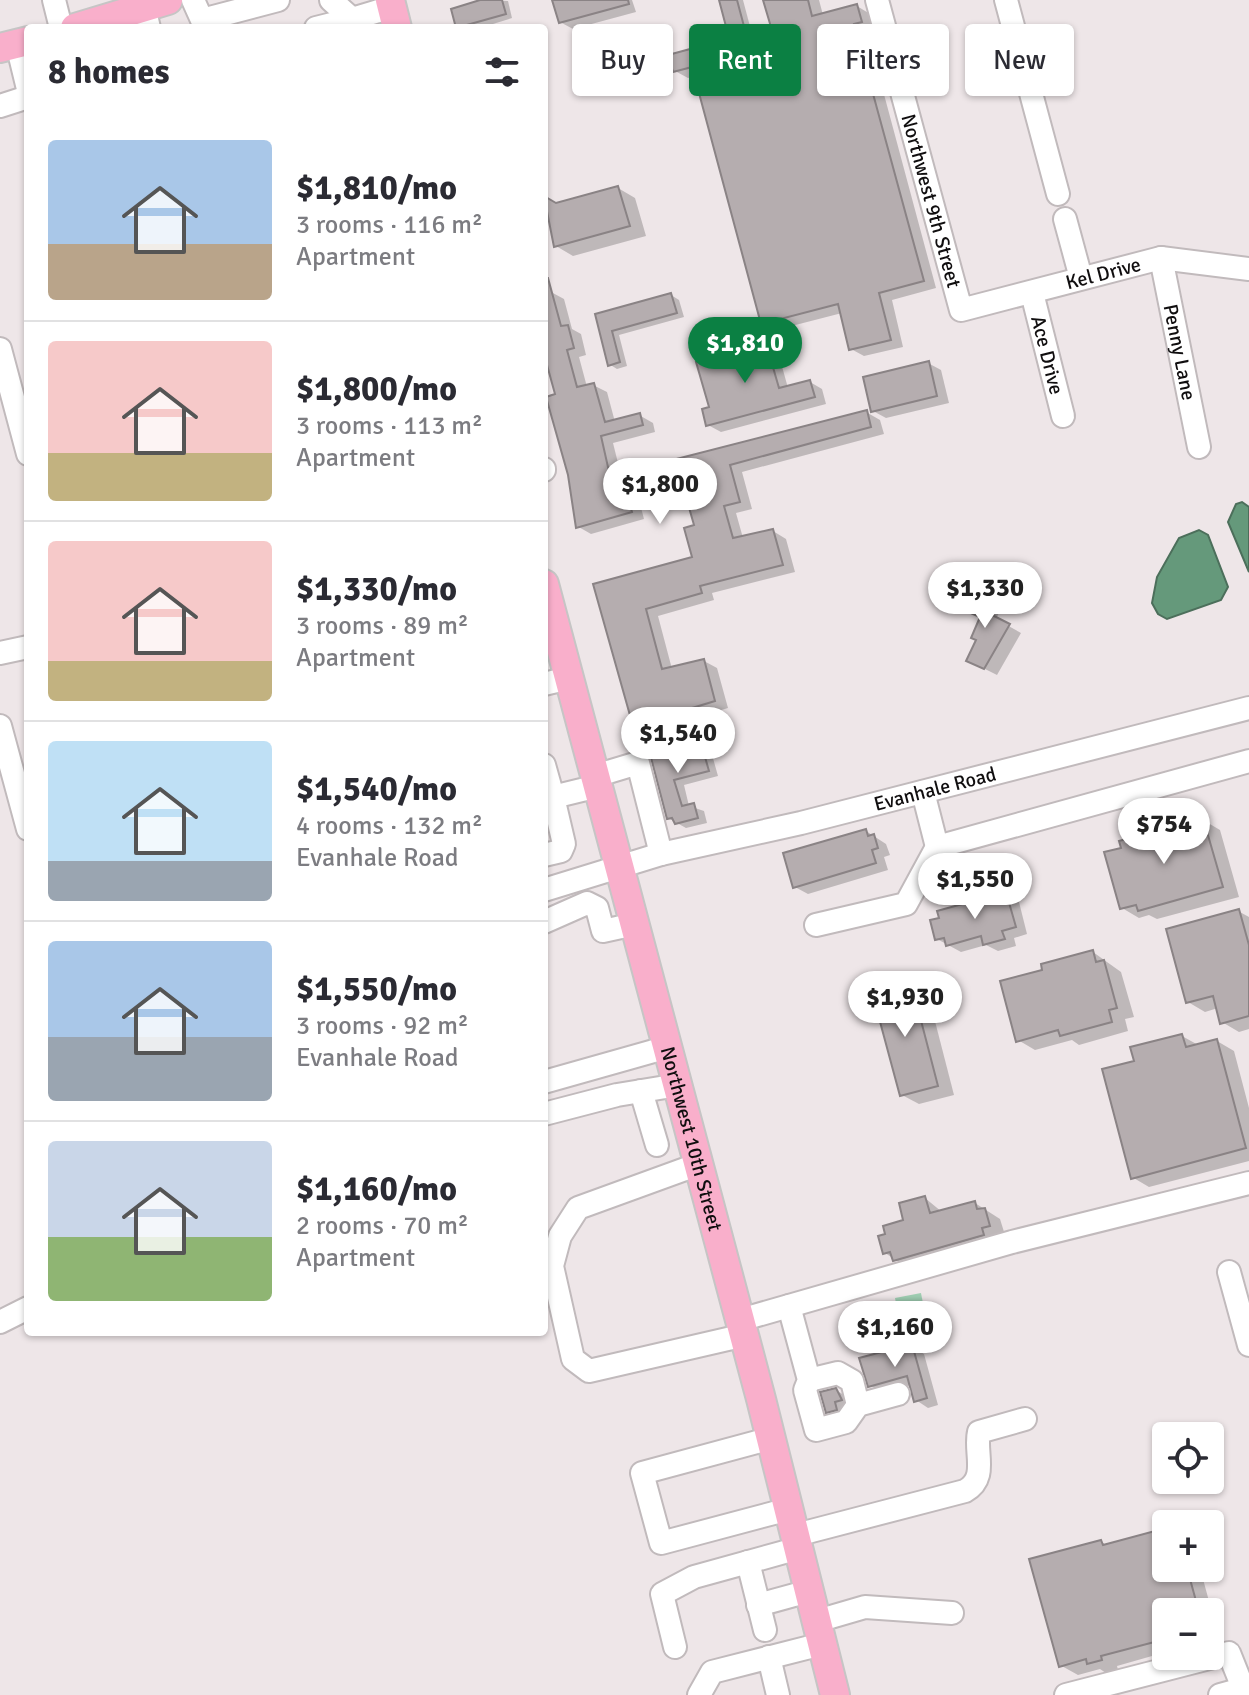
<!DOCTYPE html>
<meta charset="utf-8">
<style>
:root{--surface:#fff;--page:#f2f2f3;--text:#2b2b33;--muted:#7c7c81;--line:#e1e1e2;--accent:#0b8043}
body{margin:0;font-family:Signika,sans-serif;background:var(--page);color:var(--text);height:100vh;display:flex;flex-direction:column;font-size:30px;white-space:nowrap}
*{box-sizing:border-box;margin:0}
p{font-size:26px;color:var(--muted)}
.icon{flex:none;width:44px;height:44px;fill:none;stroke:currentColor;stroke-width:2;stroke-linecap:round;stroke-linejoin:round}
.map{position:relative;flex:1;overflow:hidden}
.side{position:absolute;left:24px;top:24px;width:524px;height:1312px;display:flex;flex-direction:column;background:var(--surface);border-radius:8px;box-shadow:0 2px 6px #0004}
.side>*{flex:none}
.banner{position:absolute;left:572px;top:24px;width:556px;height:72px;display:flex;gap:16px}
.controls{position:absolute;left:1152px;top:1422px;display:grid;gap:16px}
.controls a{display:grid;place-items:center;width:72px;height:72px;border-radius:8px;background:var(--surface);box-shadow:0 2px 6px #0004;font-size:40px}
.price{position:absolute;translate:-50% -68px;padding:0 18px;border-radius:28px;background:#fff;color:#222;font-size:26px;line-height:52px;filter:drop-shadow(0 2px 4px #0008)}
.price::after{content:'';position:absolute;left:50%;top:48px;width:24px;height:18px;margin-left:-12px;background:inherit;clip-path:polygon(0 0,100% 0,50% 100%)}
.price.current{background:var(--accent);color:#fff}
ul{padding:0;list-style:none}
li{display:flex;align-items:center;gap:24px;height:200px;padding:0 24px}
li+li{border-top:2px solid var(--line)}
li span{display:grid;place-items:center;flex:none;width:224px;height:160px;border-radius:8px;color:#555}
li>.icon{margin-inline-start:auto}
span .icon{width:96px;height:96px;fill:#fffc;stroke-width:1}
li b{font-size:34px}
h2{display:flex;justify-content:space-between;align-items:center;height:96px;padding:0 24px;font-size:34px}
.chip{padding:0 28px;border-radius:8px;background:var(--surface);box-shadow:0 2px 6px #0004;font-size:28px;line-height:72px}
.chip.current{background:var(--accent);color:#fff}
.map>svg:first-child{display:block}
</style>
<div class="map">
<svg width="1249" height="1695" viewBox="0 0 1249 1695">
<rect width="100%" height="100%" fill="#eee6e8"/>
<polygon fill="#a0cfb3" points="921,1293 927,1324 901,1330 895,1298"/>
<g fill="#65997b" stroke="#4c6f5b" stroke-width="2">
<polygon points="1242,502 1249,507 1249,572 1228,522 1236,504"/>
<polygon points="1199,530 1208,535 1228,587 1221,600 1167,619 1158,614 1152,603 1157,577 1179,538"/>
</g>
<g fill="#0003">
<polygon points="487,0 508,1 512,18 480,28 458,28 453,10"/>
<polygon points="554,0 632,0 636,12 573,29 560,22"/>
<polygon points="721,0 743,0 752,34 738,38 730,33"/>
<polygon points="766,0 819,0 823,15 857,6 870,14 874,29 867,31 936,288 892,300 903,347 864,356 851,349 842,313 776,330 763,322 696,76 688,78 675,71 737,38 751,46 757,68 776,63 773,28"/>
<polygon points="618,188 635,198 646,236 573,256 556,246 544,198 557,205"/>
<polygon points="551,292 564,299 572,329 581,334 586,355 579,357 587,387 593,385 607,392 615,422 639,415 653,423 655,432 613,443 621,475 866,412 880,420 884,434 742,472 752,509 736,513 743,538 773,531 786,539 795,572 712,593 714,600 658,616 672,669 704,661 717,668 728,708 648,732 635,724 595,586 695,559 697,527 685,485 638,496 644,519 591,534 577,526 573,512 578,511 557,395 544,354 544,294"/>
<polygon points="671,295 679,300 684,317 619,335 627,366 617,369 609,364 597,315"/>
<polygon points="765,345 778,352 788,388 810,382 822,389 826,404 721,432 708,425 712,408"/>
<polygon points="928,363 941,370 949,403 886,418 873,411"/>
<polygon points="992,594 1004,602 996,619 1021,633 997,675 981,667 982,618 969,610"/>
<polygon points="699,738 709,744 718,776 684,785 689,806 704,811 707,823 686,828 668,818 651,752"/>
<polygon points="1203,820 1220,830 1239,897 1157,919 1149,915 1139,918 1122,908"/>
<polygon points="866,831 886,844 890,855 884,857 888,870 808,894 795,887"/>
<polygon points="1006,894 1019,902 1027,934 1014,938 1016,946 998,951 986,945 961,952 937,939"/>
<polygon points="1238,911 1249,917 1249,1029 1239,1032 1222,1022 1218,1008 1205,1012 1188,1002"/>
<polygon points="1093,952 1121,972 1134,1017 1125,1019 1128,1031 1079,1045 1072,1040 1035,1050 1018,1040 1045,971"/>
<polygon points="910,984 928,994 954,1095 919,1104 902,1095"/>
<polygon points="1182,1036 1200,1046 1217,1041 1234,1051 1249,1108 1249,1161 1149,1187 1132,1177 1136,1062"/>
<polygon points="925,1198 942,1212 975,1203 1000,1219 1005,1235 910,1269 885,1253"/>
<polygon points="912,1347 924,1354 938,1405 928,1408 916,1400 911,1385 882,1393 870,1385"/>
<polygon points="839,1392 847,1397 849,1404 842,1406 844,1414 836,1416 828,1412 823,1394"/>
<polygon points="1166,1530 1166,1568 1200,1568 1219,1638 1210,1641 1210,1612 1166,1612 1166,1652 1117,1666 1118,1670 1106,1673 1100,1669 1078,1675 1060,1665 1101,1542 1108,1546"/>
</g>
<g fill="#b5adaf" stroke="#8a8385" stroke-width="2">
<polygon points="480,0 502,0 506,14 456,28 451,9"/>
<polygon points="552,0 628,0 629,4 559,23"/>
<polygon points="719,0 737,0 745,30 728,34"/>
<polygon points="763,0 808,0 812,16 857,4 862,22 854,24 924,281 879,293 891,340 849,350 838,304 761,324 692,67 673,72 668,55 738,36 747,69 773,62 764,29 771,27"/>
<polygon points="618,186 630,226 554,247 544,196 556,203"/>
<polygon points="544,278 548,278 561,326 568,325 574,348 567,350 577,387 594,383 605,422 640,413 643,425 601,436 610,476 867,410 871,427 730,465 740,502 724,506 733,538 773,529 783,565 700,586 702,593 646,609 662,669 704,659 715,701 633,726 593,584 692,557 684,528 694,525 680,476 625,489 632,512 576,528 568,475 546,397 555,394 544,354"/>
<polygon points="671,293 677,313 612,331 620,362 608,366 595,314"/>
<polygon points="766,343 779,388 810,380 815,397 706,426 702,409 709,407 696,362"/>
<polygon points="929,361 937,396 871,412 863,377"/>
<polygon points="979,586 993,593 984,611 1010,624 984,669 966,661 976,640 971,638 980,617 966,611"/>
<polygon points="699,736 709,771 674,780 682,806 694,803 698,818 675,824 672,818 667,819 649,750"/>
<polygon points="1203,818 1223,887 1138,911 1136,905 1120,909 1104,852 1121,848 1119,841"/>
<polygon points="866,829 868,836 874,834 878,848 872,850 876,863 793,888 783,853"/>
<polygon points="1006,892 1016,927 1002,931 1005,939 983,945 981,936 946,946 944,938 935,940 930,920 939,918 937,911"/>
<polygon points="1239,909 1249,945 1249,1016 1220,1024 1213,996 1186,1003 1166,929"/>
<polygon points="1093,950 1096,962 1104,960 1117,1008 1109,1010 1112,1022 1060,1036 1058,1030 1016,1042 1000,981 1042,970 1041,964"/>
<polygon points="911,982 938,1086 900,1096 872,992"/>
<polygon points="1182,1034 1186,1047 1217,1039 1246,1148 1131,1179 1102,1069 1134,1061 1130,1047"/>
<polygon points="925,1196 930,1213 975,1201 977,1209 985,1208 990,1226 982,1228 984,1235 893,1261 890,1252 883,1254 878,1236 885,1234 883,1226 903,1220 899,1203"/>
<polygon points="912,1344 927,1398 914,1402 907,1376 868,1387 859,1358"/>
<polygon points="836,1388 842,1400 835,1402 837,1410 826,1413 820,1392"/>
<polygon points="1166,1528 1166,1568 1187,1568 1199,1612 1166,1612 1166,1639 1101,1656 1102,1660 1087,1664 1086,1659 1059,1667 1029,1559 1101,1540 1103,1545"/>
</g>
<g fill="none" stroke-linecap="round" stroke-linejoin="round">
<g stroke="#c1babc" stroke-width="26">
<g id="minor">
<polyline points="54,0 61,28"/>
<polyline points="193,0 202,20 278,0"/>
<polyline points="331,0 352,19"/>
<path id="s1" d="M 877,0 L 961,310 L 1161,258 L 1249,269"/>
<polyline points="1006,0 1058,194"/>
<polyline points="144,7 149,28"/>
<polyline points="316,28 352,19"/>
<polyline points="354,28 352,19 392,7"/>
<polyline points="17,44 28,89"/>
<polyline points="0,106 28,97"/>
<polyline points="1065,219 1081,278"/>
<path id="s2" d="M 1161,258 L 1199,447"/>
<path id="s3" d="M 1032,293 L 1063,416"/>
<polyline points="0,349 28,454"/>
<polyline points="544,469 544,470"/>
<polyline points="0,653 28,647"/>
<polyline points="544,684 569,678"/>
<polyline points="0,726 28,829"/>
<polyline points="544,765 553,797"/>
<polyline points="595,776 638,763 661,854"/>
<polyline points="923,792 937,847"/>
<polyline points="544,855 561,851 564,844 553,797 598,786"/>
<path id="s4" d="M 544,890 L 661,854 L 801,823 L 1249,708"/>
<polyline points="544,922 587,903 597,908 603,931 635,924"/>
<polyline points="816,925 906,904 937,847 1249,761"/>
<polyline points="544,1082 668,1047"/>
<polyline points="641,1091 657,1145"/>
<polyline points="544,1114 617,1095 678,1085"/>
<polyline points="699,1164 578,1208 560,1236 552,1266 573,1359 589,1371 745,1335"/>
<polyline points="1229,1272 1249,1345"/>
<polyline points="789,1306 809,1380 805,1390 816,1430 846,1422 858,1405 898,1394"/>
<polyline points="740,1320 1012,1242 1249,1183"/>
<polyline points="0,1322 28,1308"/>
<polyline points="809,1380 838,1373 852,1381 858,1405"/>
<polyline points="772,1438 642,1473 661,1543 789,1509"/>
<path d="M 796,1535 L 965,1491 C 989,1478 974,1452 979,1432 L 1025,1419"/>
<polyline points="748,1562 765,1630"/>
<polyline points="758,1605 809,1591"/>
<polyline points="817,1621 865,1607 952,1613"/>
<polyline points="675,1647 662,1594 694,1577 799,1548"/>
<polyline points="769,1657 778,1695"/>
<polyline points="699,1695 712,1672 822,1644"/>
<polyline points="1066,1695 1229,1653 1243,1688"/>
<polyline points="1220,1695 1249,1687"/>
</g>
</g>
<g stroke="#c6c5c5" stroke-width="32">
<g id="major">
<polyline points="390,0 397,28"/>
<polyline points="75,28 168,0"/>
<polyline points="0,48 28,41"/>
<path id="s5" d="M 544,584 L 761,1399 L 835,1695"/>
</g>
</g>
<use href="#minor" stroke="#fff" stroke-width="22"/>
<use href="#major" stroke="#f9afcb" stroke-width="28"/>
</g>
<g text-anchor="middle" stroke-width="6" stroke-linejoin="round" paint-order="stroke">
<g font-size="20" fill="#100e0f" stroke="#eee6e8">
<text dy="7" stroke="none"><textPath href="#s1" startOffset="208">Northwest 9th Street</textPath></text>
<text dy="7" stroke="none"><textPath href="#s1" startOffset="468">Kel Drive</textPath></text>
<text dy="7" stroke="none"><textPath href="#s2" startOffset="96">Penny Lane</textPath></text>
<text dy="7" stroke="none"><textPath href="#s3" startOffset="64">Ace Drive</textPath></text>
<text dy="7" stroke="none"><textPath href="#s4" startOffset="404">Evanhale Road</textPath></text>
<text dy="7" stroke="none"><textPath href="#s5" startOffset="574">Northwest 10th Street</textPath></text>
</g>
</g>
</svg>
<div class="controls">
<a><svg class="icon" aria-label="locate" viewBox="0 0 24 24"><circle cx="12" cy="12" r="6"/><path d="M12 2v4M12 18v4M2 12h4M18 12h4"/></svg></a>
<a>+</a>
<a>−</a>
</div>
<b class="price current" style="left:745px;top:385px">$1,810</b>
<b class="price" style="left:660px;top:526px">$1,800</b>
<b class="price" style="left:985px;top:630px">$1,330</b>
<b class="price" style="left:678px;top:775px">$1,540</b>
<b class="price" style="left:1164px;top:866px">$754</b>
<b class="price" style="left:975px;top:921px">$1,550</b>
<b class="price" style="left:905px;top:1039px">$1,930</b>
<b class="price" style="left:895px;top:1369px">$1,160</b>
<div class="banner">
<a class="chip">Buy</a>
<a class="chip current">Rent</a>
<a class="chip">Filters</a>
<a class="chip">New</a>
</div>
<section class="side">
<h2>8 homes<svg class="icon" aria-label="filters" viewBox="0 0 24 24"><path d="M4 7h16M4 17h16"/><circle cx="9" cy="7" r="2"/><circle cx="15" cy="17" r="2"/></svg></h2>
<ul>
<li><span style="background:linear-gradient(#a9c7e8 65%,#b9a48a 0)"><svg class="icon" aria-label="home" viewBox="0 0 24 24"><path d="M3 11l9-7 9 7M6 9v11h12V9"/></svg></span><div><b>$1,810/mo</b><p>3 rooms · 116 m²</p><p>Apartment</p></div></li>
<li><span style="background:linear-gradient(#f6c9c9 70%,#c2b280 0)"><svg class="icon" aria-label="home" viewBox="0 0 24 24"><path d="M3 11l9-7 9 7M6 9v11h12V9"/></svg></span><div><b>$1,800/mo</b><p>3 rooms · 113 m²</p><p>Apartment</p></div></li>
<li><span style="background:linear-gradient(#f6c9c9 75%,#c2b280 0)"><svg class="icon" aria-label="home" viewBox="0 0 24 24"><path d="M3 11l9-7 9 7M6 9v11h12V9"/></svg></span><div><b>$1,330/mo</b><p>3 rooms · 89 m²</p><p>Apartment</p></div></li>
<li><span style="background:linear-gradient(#bfe0f5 75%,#9aa5b1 0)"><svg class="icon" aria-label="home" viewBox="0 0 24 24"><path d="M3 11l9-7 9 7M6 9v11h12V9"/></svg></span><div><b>$1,540/mo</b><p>4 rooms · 132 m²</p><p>Evanhale Road</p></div></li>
<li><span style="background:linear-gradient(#a9c7e8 60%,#9aa5b1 0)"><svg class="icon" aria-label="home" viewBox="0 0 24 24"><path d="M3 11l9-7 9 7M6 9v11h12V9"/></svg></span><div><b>$1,550/mo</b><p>3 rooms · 92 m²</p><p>Evanhale Road</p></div></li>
<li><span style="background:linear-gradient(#c9d6e8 60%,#8fb573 0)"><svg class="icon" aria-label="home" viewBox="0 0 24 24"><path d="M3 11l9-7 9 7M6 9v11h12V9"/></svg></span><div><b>$1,160/mo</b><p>2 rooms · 70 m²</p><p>Apartment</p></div></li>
</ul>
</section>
</div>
